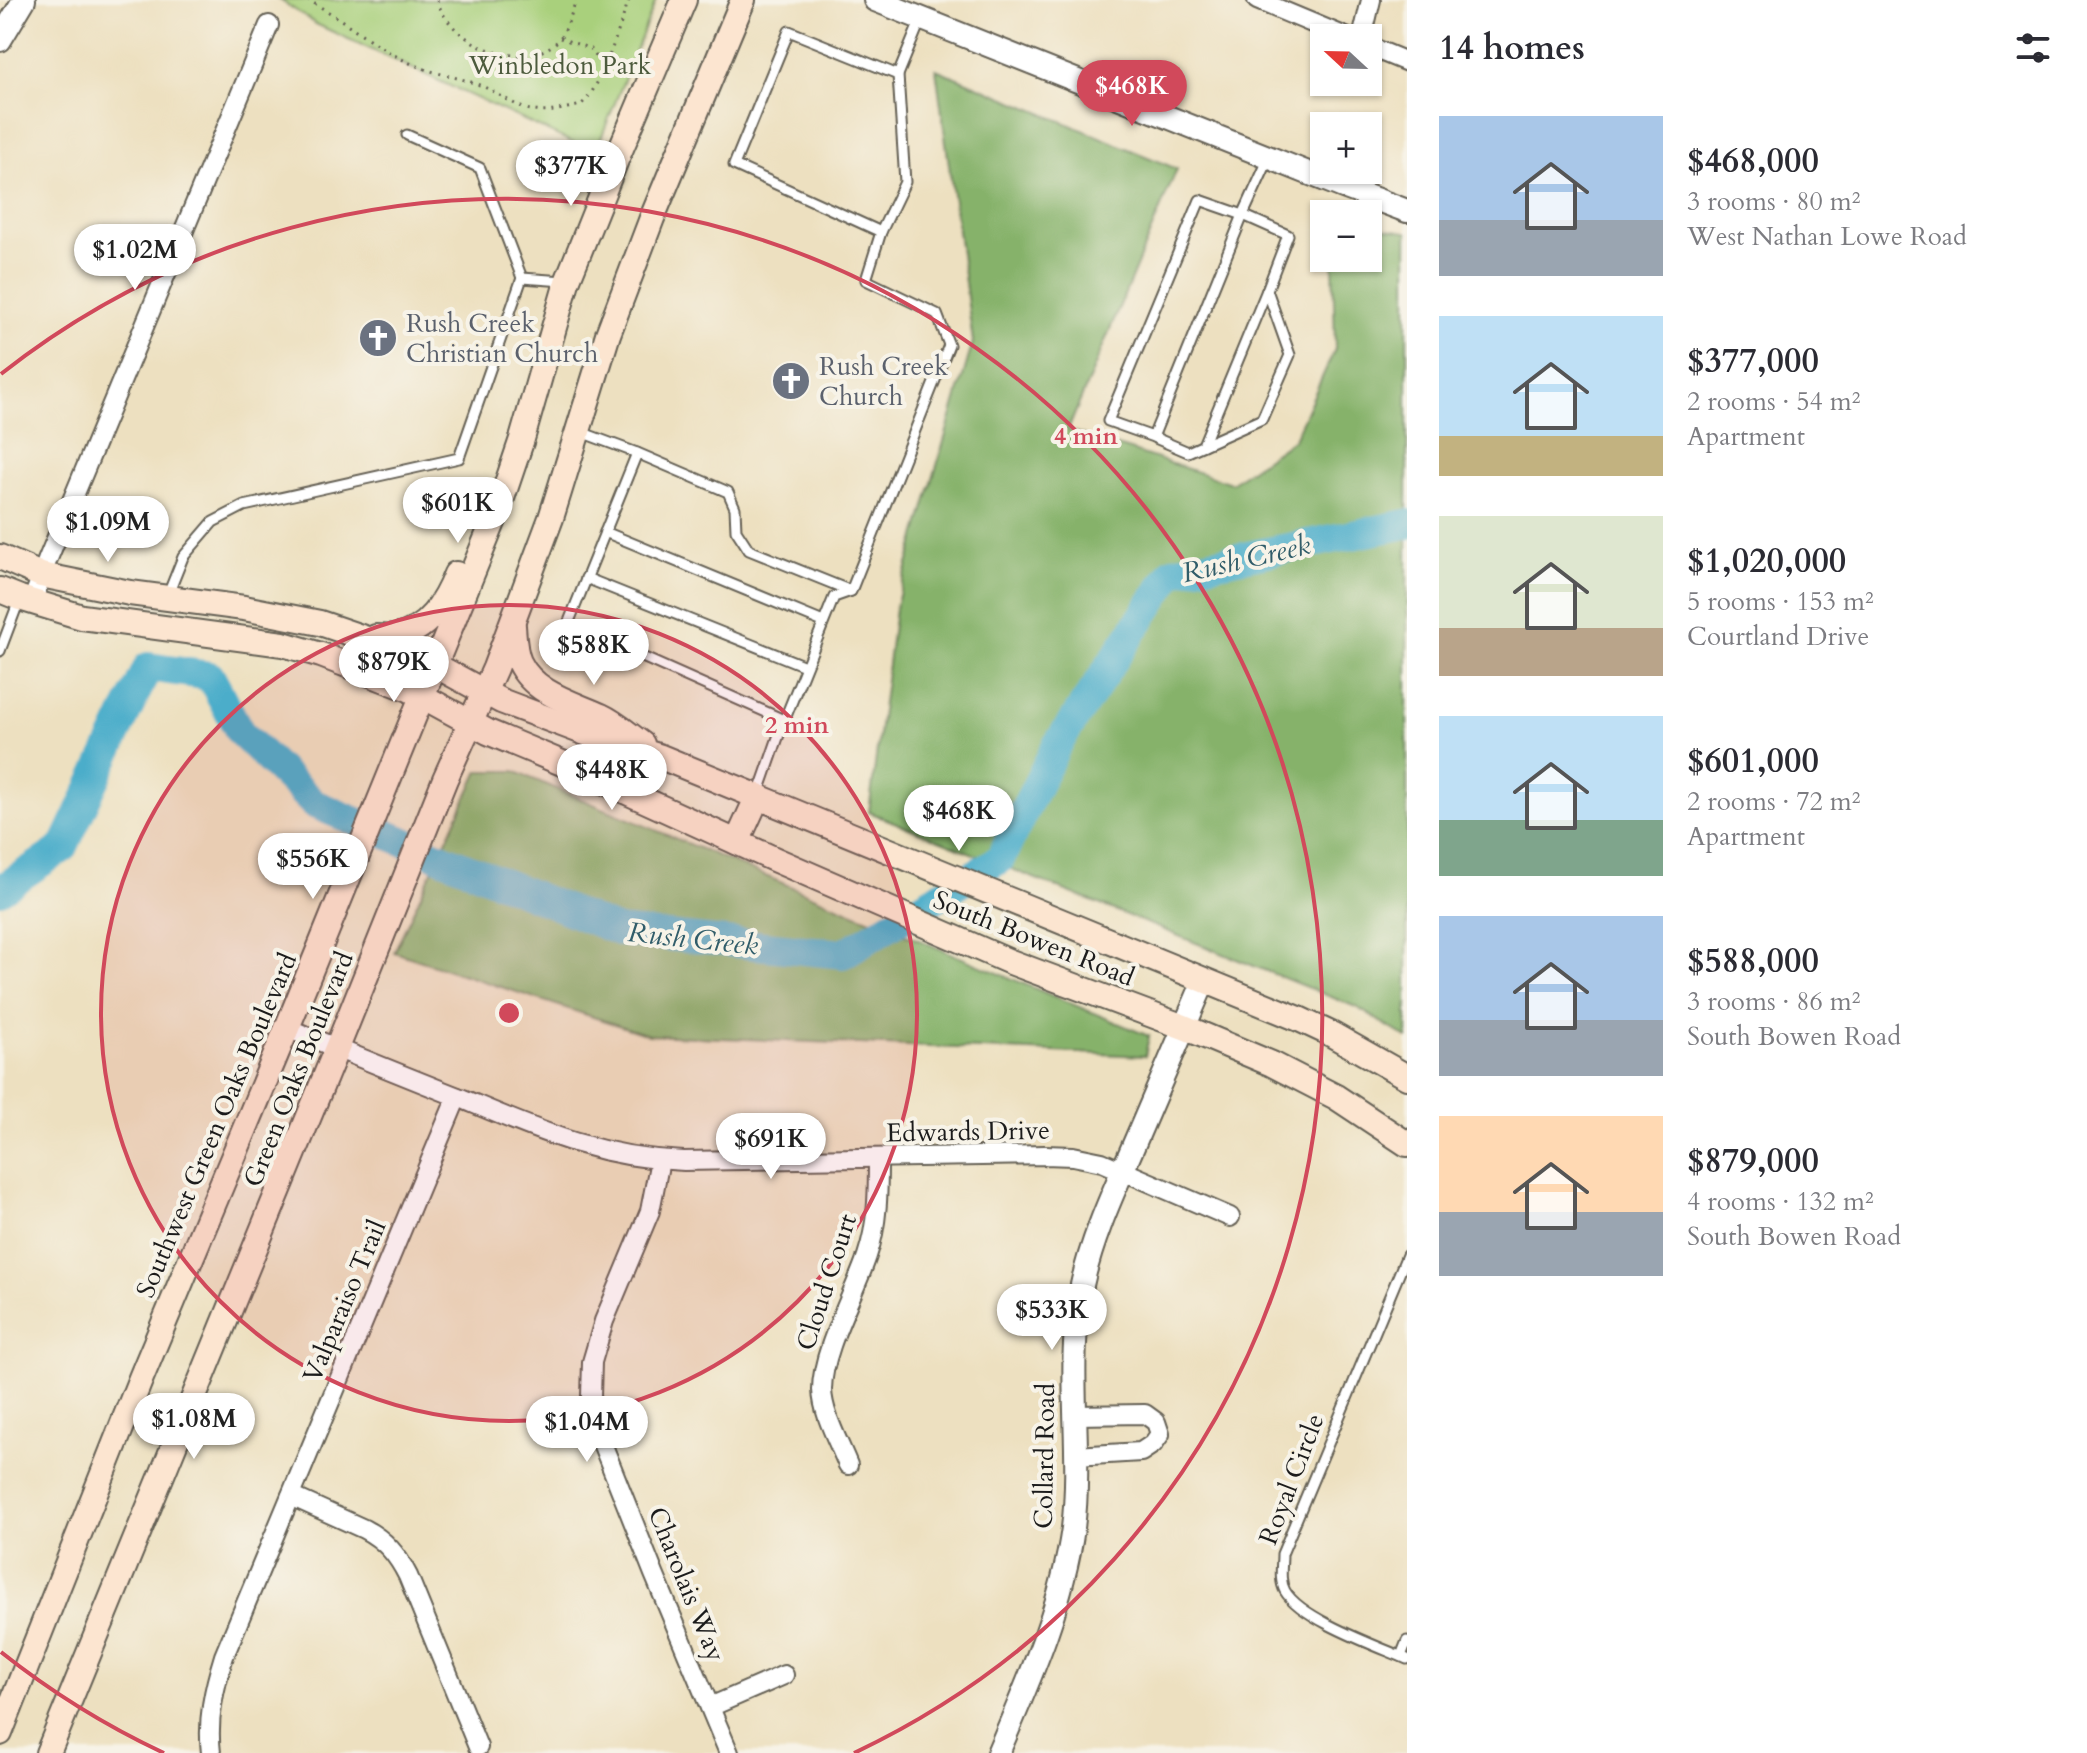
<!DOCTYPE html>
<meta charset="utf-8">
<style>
:root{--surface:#fff;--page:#f7f7f7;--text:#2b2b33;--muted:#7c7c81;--accent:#d1495b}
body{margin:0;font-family:Cardo,serif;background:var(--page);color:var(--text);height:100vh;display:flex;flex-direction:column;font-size:30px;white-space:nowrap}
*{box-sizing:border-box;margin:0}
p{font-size:26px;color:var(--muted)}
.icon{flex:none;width:44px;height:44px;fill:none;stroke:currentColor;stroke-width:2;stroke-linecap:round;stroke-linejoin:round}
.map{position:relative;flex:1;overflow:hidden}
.side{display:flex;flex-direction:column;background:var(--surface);width:680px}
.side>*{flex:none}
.needle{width:52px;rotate:292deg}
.fabs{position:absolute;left:1310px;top:24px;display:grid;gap:16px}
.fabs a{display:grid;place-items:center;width:72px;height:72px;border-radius:0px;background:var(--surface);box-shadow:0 2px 6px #0004;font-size:40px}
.price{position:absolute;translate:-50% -68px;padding:0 18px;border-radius:28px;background:#fff;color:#222;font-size:26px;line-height:52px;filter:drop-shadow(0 2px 4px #0008)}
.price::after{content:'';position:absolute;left:50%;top:48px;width:24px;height:18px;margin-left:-12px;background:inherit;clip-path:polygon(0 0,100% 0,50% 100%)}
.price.current{background:var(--accent);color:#fff}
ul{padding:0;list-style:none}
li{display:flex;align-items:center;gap:24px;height:200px;padding:0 32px}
li span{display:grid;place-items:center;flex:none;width:224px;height:160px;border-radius:0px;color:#555}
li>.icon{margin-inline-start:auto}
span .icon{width:96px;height:96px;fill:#fffc;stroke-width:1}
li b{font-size:34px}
h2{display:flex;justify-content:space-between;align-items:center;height:96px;padding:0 32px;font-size:34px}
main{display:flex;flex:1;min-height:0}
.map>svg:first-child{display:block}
</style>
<main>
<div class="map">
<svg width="1407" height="1753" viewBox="0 0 1407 1753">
<rect width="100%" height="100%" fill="#f7f3e8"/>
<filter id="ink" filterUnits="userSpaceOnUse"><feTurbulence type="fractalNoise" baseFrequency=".0125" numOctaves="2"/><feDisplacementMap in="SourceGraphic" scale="16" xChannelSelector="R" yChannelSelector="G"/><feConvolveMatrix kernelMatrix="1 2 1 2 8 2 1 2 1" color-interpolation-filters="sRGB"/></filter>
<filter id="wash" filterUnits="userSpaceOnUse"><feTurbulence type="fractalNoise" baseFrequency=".006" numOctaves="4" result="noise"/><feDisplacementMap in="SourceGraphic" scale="32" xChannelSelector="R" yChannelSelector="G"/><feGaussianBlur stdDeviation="1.8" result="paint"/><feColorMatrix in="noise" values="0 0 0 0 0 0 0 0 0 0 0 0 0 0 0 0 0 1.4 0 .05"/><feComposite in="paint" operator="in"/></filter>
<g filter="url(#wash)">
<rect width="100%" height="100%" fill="#ede0c0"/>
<polygon fill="#a9d07b" stroke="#62764c" stroke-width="2" points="280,0 656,0 595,153 316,24"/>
<g fill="#86b26b" stroke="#516744" stroke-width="2">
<polygon points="936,69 1177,169 1068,430 1231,483 1294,439 1335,349 1333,258 1368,258 1368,226 1407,232 1407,1038 1356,1007 869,812 895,609 973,342"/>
<polygon points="479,771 514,771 1149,1036 1145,1056 648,1035 394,952"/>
</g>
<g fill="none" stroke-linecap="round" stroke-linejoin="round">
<polyline stroke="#4badca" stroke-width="30" points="0,890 63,848 148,667 210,676 240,732 314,804 618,931 843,954 1000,859 1057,745 1173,571 1407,524"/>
</g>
</g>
<g filter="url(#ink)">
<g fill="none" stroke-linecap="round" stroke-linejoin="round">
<g stroke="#656155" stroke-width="13">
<g id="service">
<polyline points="407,135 480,168 522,278"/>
<polyline points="881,232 734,165 789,31 898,75"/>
<polyline points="578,431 637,453 568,624 784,720"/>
<polyline points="1153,437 1108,421 1200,200 1243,215 1288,235 1267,290 1290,355 1262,419 1188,452 1153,437 1243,215 1269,158"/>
<polyline points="1203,445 1267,290"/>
<polyline points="637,453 728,492 735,508 736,530 749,550 851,591"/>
<polyline points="605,532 823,622"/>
<polyline points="586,578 805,666"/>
<polyline points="167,597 183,557 213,522 244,506 459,458 522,278 564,281"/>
<polyline points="0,651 20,598"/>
<polyline points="758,795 782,726 834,597 851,591 949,345 937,314 866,280 881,232 905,182 898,75 921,19"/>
<path d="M 1407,1255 L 1282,1554 C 1282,1567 1279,1580 1285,1591 C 1301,1619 1377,1646 1407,1659"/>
<polyline points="1401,1656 1407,1641"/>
</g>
</g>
<g stroke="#656155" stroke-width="22">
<g id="minor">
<polyline points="1257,0 1348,38"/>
<polyline points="1362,38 1371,0"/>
<polyline points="1368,46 1407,62"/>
<polyline points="32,602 47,561 269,25"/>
<path d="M 287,1028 C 346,1052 404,1076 463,1099 C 539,1131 599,1158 684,1161 L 1045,1155 L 1073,1156 L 1102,1162 L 1230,1217"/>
<polyline points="660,1160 650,1211 604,1321 592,1362 591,1396 600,1438 654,1574 729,1753"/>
<polyline points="1074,1415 1145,1414 1156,1422 1160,1434 1153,1444 1141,1452 1075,1456"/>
<path d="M 848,1465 C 839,1442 823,1415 822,1390 C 822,1350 854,1295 867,1256 C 878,1224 878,1191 878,1158"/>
<path d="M 291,1496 L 364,1529 C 385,1540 397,1554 408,1576 L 478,1747"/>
<polyline points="710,1707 784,1675"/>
<path d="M 211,1753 C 207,1719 214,1688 224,1656 L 457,1097"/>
</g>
</g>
<g stroke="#656155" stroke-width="26">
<g id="tertiary">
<polyline points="875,0 1343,187 1407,211"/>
<polyline points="0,40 24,0"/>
<path d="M 998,1753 C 1029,1680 1062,1607 1073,1528 C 1083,1448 1065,1366 1082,1285 C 1092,1238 1113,1193 1132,1149 C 1156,1093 1180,1037 1204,981"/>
</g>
</g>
<g stroke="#656155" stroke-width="28">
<g id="secondary">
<polyline points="0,557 41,575 130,593 244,608 320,623 420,657 501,701 596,737 661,757 1299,1019 1331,1034 1407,1077"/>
<polyline points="0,590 20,598 82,617 283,644 321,655 409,689 488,732 581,771 776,860 1008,961 1184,1027 1272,1064 1336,1097 1407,1144"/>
<path d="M 513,626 C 514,638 514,651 519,662 C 534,694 573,703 601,716 C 616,723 629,735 642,744"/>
<path d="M 376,637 C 382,637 389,638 395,637 C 428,631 445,602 456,574"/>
<polyline points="737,842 758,796"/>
<polyline points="0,1733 141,1378 287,1028 498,510 522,439 567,282 616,160 684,0"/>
<polyline points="48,1753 337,1048 445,779 495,668 551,518 608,334 652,218 743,0"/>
</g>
</g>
<g stroke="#656155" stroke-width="3" stroke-dasharray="2 6" stroke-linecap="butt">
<path d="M 307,0 C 344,18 374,47 412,64 C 434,74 460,77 482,86 C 511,99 526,119 562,109 C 567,108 575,107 580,105 C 600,93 620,24 629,0"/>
<path d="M 437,0 C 449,42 518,73 554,44 C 566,35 571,14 576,0"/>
<polyline points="560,38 591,49 596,57 605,64 620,62 635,65"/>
</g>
<use href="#service" stroke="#fff" stroke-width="9"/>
<use href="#minor" stroke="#fff" stroke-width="18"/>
<use href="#tertiary" stroke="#fff" stroke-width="22"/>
<use href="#secondary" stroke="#fce5d0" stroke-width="24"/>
</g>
</g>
<circle cx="509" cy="1013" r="408" fill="#d1495b" fill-opacity=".12"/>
<g fill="none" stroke="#d1495b" stroke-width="4">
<circle cx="509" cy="1013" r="408"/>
<path d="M164 1753A816 816 0 0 1 1 1652M1 374A816 816 0 1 1 854 1753"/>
</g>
<defs>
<g id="church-disc" transform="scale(2)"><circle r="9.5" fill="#6b7280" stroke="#f7f3e8"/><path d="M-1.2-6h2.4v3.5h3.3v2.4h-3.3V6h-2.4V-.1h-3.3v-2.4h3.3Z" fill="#fff"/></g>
</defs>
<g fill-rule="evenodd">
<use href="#church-disc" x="378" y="338"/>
<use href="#church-disc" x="791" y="381"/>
</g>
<g text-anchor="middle" stroke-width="8" stroke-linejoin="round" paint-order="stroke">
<g font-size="26" fill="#4d5b3d" stroke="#f7f3e8">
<text x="560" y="74">Winbledon Park</text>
</g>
<g font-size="26" fill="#5b616d" stroke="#f7f3e8" text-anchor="start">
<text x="406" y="332">Rush Creek<tspan x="406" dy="30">Christian Church</tspan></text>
<text x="819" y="375">Rush Creek<tspan x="819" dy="30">Church</tspan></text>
</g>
<g font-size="26" fill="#1c1c1c" stroke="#f7f3e8">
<text transform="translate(1034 938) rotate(22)" y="9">South Bowen Road</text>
<text transform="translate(298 1069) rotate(-68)" y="9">Green Oaks Boulevard</text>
<text transform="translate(216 1125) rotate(-67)" y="9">Southwest Green Oaks Boulevard</text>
<text transform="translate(968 1131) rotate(-1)" y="9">Edwards Drive</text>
<text transform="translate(826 1282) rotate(-72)" y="9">Cloud Court</text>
<text transform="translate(344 1301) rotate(-67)" y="9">Valparaiso Trail</text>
<text transform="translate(1044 1456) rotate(-89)" y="9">Collard Road</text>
<text transform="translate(1291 1479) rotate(-69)" y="9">Royal Circle</text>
<text transform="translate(687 1584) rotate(68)" y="9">Charolais Way</text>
</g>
<g font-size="28" font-style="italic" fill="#315d6a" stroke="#f7f3e8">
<text transform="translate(1246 558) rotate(-13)" y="10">Rush Creek</text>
<text transform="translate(693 938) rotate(6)" y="10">Rush Creek</text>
</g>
</g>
<circle cx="509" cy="1013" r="12" fill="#d1495b" stroke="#f7f3e8" stroke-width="4"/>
<g font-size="24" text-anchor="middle" font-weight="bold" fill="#d1495b" stroke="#f7f3e8" stroke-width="8" stroke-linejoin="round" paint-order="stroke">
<text x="1086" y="444">4 min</text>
<text x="797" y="733">2 min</text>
</g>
</svg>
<div class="fabs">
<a><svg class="needle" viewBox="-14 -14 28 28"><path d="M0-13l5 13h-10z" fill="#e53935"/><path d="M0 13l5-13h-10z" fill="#7c7c81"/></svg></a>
<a>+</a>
<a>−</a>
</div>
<b class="price current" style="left:1132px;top:128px">$468K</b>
<b class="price" style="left:571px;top:208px">$377K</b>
<b class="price" style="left:135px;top:292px">$1.02M</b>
<b class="price" style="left:458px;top:545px">$601K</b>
<b class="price" style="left:108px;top:564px">$1.09M</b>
<b class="price" style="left:594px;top:687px">$588K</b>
<b class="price" style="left:394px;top:704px">$879K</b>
<b class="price" style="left:612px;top:812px">$448K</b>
<b class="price" style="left:959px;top:853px">$468K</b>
<b class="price" style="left:313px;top:901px">$556K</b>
<b class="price" style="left:771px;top:1181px">$691K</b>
<b class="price" style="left:1052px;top:1352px">$533K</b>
<b class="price" style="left:194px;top:1461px">$1.08M</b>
<b class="price" style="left:587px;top:1464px">$1.04M</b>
</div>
<section class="side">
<h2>14 homes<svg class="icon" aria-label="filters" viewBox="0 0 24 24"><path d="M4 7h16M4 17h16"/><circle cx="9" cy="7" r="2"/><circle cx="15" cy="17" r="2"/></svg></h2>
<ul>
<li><span style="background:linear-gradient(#a9c7e8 65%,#9aa5b1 0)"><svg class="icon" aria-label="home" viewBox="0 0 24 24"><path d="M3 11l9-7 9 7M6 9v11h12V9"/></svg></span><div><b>$468,000</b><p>3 rooms · 80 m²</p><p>West Nathan Lowe Road</p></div></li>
<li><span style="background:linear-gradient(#bfe0f5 75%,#c2b280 0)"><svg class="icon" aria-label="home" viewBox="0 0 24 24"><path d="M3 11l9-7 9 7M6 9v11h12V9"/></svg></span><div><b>$377,000</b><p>2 rooms · 54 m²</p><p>Apartment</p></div></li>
<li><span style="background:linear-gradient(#dfe7d0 70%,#b9a48a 0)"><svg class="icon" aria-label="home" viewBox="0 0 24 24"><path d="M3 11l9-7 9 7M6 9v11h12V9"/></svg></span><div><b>$1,020,000</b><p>5 rooms · 153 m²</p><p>Courtland Drive</p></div></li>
<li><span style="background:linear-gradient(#bfe0f5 65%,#7fa58c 0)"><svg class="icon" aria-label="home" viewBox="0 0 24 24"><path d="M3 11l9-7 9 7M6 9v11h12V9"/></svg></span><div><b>$601,000</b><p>2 rooms · 72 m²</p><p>Apartment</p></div></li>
<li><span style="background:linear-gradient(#a9c7e8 65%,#9aa5b1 0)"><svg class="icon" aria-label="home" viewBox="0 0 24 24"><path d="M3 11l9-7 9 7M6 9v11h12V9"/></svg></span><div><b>$588,000</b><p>3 rooms · 86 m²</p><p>South Bowen Road</p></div></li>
<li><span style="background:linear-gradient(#ffd9b3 60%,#9aa5b1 0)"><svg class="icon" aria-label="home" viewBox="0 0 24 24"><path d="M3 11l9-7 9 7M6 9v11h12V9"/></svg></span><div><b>$879,000</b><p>4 rooms · 132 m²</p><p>South Bowen Road</p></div></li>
</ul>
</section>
</main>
